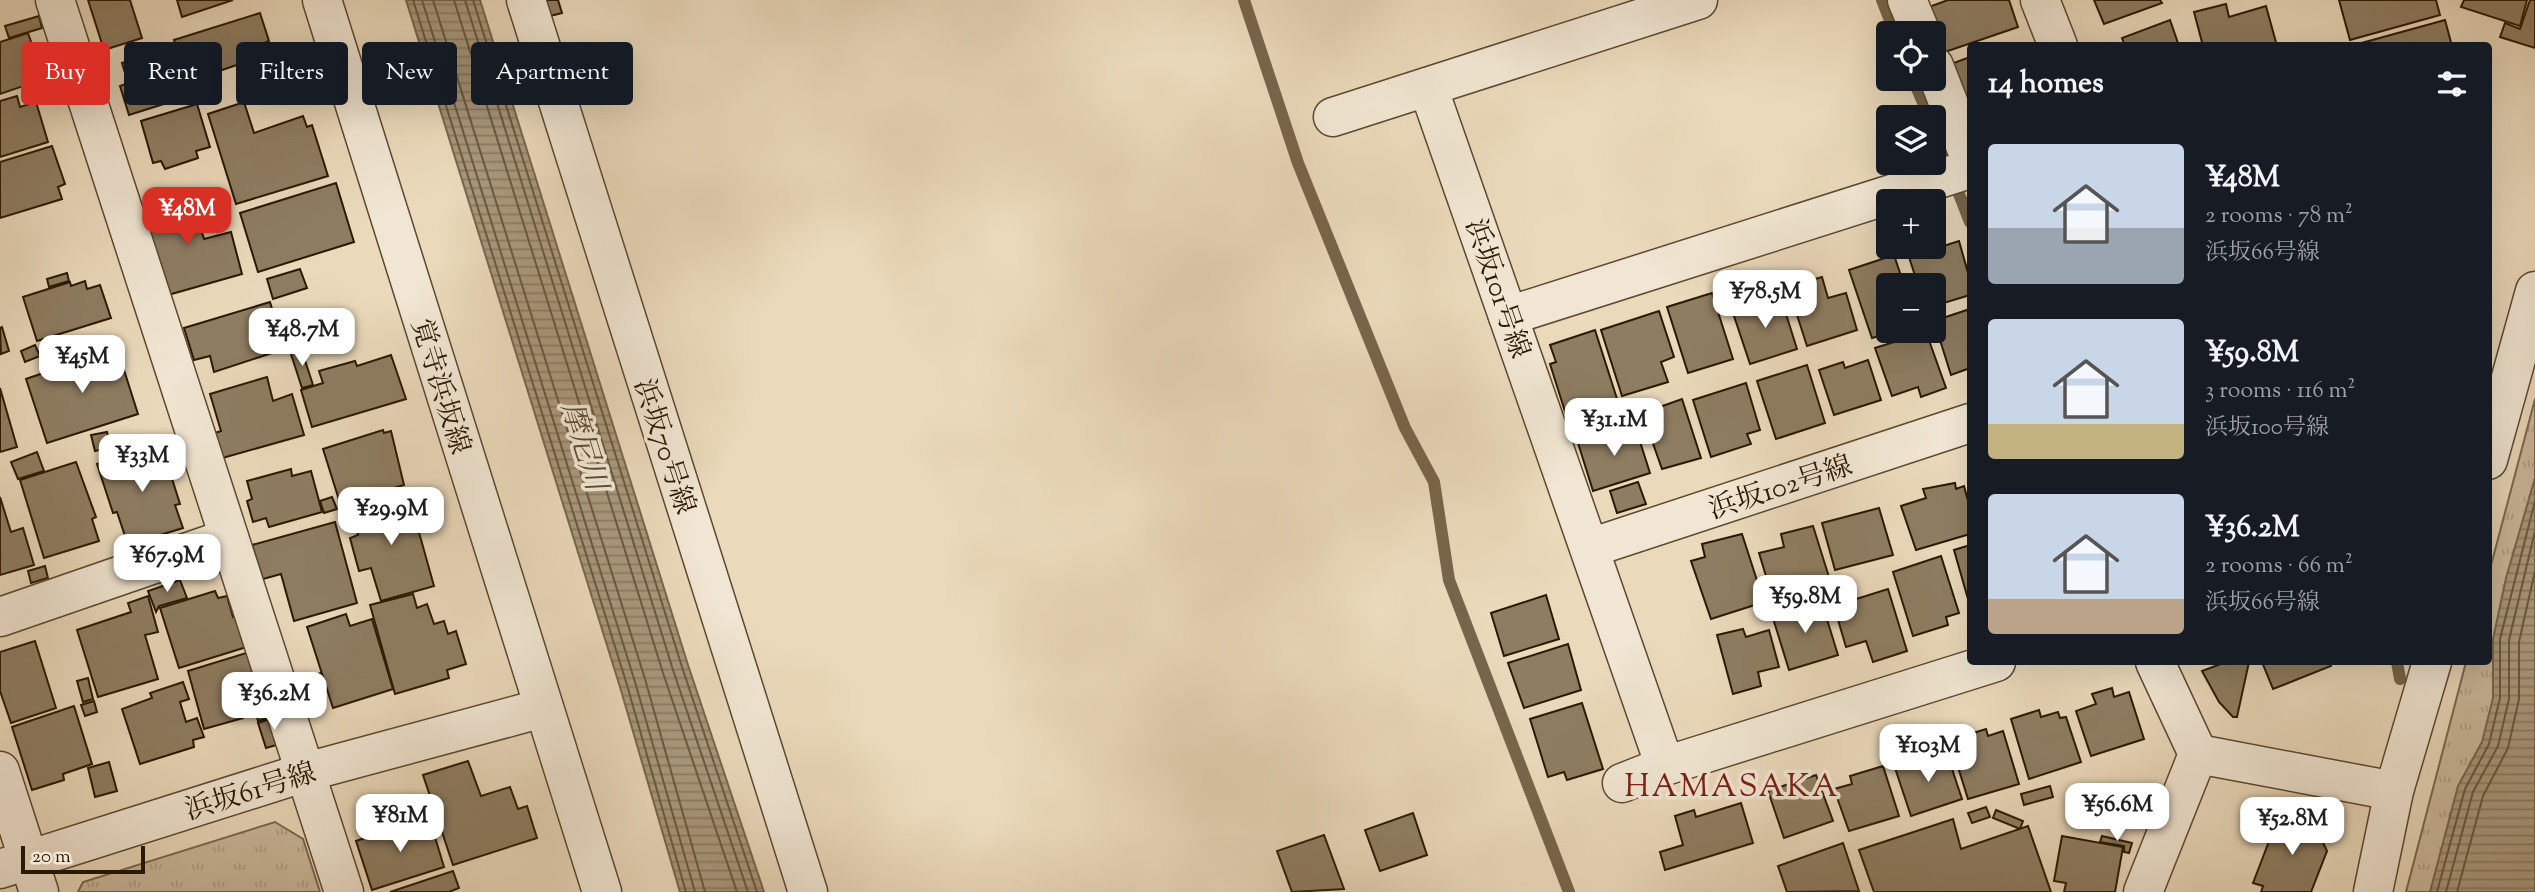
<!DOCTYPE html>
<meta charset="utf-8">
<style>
:root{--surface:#171b24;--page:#20242c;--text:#f1f3f6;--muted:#9ea1a6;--accent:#d93025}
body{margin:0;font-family:"Sorts Mill Goudy","Noto Serif JP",serif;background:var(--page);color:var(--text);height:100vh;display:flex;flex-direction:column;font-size:26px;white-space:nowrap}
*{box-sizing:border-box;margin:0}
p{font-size:23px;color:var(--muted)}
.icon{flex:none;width:38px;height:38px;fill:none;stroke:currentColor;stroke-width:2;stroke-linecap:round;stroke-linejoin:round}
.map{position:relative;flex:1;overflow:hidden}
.sheet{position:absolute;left:1967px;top:42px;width:525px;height:623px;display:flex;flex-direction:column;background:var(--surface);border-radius:7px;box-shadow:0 7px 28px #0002}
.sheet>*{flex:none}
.top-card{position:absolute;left:21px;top:42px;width:665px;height:63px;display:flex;gap:14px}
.fabs{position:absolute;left:1876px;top:21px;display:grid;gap:14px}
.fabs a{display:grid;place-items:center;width:70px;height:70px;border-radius:7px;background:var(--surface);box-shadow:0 7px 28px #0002;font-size:35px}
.scale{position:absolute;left:21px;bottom:18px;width:124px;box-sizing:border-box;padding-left:7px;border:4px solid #2b1901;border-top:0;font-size:19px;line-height:24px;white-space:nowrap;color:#2b1901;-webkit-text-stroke:5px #f1e6d3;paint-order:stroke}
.price{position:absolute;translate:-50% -60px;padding:0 16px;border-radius:14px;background:#fff;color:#222;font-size:23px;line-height:46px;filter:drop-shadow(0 2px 4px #0008)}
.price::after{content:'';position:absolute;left:50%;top:42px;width:21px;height:16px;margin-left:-10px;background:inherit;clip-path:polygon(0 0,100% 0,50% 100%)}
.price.current{background:var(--accent);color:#fff}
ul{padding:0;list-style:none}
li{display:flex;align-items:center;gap:21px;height:175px;padding:0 21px}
li span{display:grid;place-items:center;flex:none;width:196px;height:140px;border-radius:7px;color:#555}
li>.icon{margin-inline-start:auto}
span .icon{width:84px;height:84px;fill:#fffc;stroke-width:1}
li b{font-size:30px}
h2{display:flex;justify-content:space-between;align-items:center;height:84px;padding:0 21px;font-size:30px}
.pill{padding:0 24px;border-radius:7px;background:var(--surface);box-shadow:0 7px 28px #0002;font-size:24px;line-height:63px}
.pill.current{background:var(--accent);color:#fff}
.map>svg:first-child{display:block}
</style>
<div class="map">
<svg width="2535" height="892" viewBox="0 0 2535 892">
<defs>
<pattern id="grass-tufts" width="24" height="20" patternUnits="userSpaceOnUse" patternTransform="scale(1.75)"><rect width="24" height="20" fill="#cab89b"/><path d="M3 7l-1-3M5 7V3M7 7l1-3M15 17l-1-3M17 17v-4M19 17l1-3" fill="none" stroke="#ae9e84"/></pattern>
<pattern id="water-rules" width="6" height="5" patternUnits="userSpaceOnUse" patternTransform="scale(1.75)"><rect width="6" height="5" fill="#a9987c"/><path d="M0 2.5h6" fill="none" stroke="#8a7b63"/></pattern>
</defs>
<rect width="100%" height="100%" fill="#ead9bb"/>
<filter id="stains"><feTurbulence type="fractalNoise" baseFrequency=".00286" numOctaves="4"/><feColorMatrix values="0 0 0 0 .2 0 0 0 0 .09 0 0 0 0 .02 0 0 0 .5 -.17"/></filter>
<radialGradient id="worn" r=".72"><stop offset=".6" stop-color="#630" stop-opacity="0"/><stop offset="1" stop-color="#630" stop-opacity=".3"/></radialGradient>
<g fill="url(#grass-tufts)" stroke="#7a684e" stroke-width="2">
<polygon points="2535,399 2535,892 2406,892 2466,662 2488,662 2489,573"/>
<polygon points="275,822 303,839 320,892 78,892 83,882"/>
</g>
<g fill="url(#water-rules)" stroke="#77654b" stroke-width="2">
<polygon points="406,0 480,0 688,665 764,892 680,892 620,687"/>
<polygon points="2535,478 2535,892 2430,892 2458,786 2482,742 2493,698 2493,639 2506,578"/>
</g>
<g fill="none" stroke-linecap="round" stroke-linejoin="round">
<g stroke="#6a583e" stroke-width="2">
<polyline points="413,0 627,685 686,892"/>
<polyline points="422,0 635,682 695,892"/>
<polyline points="433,0 645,679 705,892"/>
<polyline points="454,0 663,673 737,892"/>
<polyline points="465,0 673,670 748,892"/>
<polyline points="473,0 682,667 757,892"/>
<polyline points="2437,892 2465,789 2489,744 2500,698 2500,639 2535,501"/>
<polyline points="2446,892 2473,792 2498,746 2509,699 2509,640 2535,531"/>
<polyline points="2457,892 2483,796 2508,748 2519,699 2519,642 2535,571"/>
</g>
<g stroke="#77654b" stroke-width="12">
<polyline points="1244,0 1298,163 1405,428 1434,482 1449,580 1569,892"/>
<polyline points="1882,0 1895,33"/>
<polyline points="1913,79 1929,117"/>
<polyline points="1934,130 1970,222"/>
<polyline points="2397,662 2400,679"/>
</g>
</g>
<g fill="#8e7d62" stroke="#2b1901" stroke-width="2">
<polygon points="88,0 130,0 142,38 104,50"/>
<polygon points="177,0 233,0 182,17"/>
<polygon points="545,0 558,0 562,13 550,16"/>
<polygon points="1948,0 2009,0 2018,27 1942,53 1926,8"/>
<polygon points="2094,0 2160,0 2162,3 2104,24"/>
<polygon points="2339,0 2436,0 2440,15 2350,40"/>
<polygon points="2464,0 2527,0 2520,26 2461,7"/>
<polygon points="2530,0 2535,0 2535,48 2500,37 2505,23 2520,29"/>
<polygon points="2226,4 2229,17 2266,6 2277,46 2203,46 2194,12"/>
<polygon points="260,13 269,41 262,44 266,55 196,79 188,54 179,56 174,40"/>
<polygon points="39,16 42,28 9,38 5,26"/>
<polygon points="2170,20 2179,46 2125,46 2122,38"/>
<polygon points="2445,20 2452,46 2359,46 2358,44"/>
<polygon points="28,33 44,79 0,94 0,42"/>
<polygon points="174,47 192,95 129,115 120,86 128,83 122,63"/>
<polygon points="1970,57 1970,119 1951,64"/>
<polygon points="17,96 20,107 36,102 48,142 0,157 0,101"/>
<polygon points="244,102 254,133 303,116 307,127 312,125 328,176 236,204 208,114"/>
<polygon points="197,104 210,147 196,151 198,158 165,169 161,161 153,163 141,121"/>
<polygon points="52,146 65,184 58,187 62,199 0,218 0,162"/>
<polygon points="336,183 354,242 258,272 240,213"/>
<polygon points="183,193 193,228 200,226 204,239 231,232 242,274 168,295 139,206"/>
<polygon points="1959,241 1970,280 1970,295 1934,306 1934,285 1918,285 1909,257"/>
<polygon points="1894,255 1904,285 1888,285 1888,331 1896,331 1872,338 1849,270"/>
<polygon points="300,269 307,288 273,299 267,279"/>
<polygon points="67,273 69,281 49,287 47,279"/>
<polygon points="1822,277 1828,298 1846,293 1857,330 1807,346 1788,287"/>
<polygon points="85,281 87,289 100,285 111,318 37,341 23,297 70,282 71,286"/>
<polygon points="1712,293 1733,359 1688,373 1667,307"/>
<polygon points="1781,298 1797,349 1750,364 1732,310"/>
<polygon points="270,302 284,349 214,372 210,356 194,360 184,328"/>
<polygon points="1970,309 1970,368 1951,375 1934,321"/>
<polygon points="1659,311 1674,357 1661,362 1668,382 1622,396 1601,330"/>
<polygon points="2,327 9,351 1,354 0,328"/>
<polygon points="1595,330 1619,405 1568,421 1550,364 1556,362 1550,345"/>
<polygon points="1926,332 1946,388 1921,397 1918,387 1892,396 1875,348"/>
<polygon points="35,345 40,356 25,362 21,351"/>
<polygon points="117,348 138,414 47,443 26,379 64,366 63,360 87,352 89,358"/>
<polygon points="301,348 313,385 302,388 290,351"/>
<polygon points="391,355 406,399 312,427 301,390 323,383 319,371 355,361 357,366"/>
<polygon points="1868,360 1881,400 1834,415 1819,370 1843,362 1845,368"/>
<polygon points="1807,365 1825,423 1776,439 1757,381"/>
<polygon points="267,377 273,401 292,394 304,435 219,459 212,434 221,431 210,394"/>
<polygon points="1746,383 1760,430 1747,434 1751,444 1711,457 1693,400"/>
<polygon points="0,388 17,447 0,452"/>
<polygon points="1682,399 1701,458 1662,469 1644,418 1658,414 1657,408"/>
<polygon points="1635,426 1650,473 1593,491 1578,443"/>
<polygon points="383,430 384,433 391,431 404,485 340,503 323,449"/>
<polygon points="107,432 111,447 95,451 91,435"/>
<polygon points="161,444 180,504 175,505 183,528 128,545 117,512 113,513 97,464"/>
<polygon points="37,452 44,471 18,479 11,462"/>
<polygon points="76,462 96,517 92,519 99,541 44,558 20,480"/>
<polygon points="291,469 292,476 311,471 322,512 269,527 266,518 253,522 247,501 252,499 247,481"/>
<polygon points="1638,482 1646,504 1617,513 1610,491"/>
<polygon points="1955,483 1956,489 1964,486 1970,508 1970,534 1916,550 1901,506 1926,498 1923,489"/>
<polygon points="408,493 434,586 381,601 371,568 359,571 350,538 358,535 351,509"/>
<polygon points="0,497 11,532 23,528 34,565 0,575"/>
<polygon points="332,497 337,509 324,513 320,501"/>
<polygon points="1879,508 1893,555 1835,570 1822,523"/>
<polygon points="335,522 357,603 294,621 281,574 263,579 252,545"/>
<polygon points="1813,526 1829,577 1772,596 1759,553 1784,547 1781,534"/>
<polygon points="1742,534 1764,602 1711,619 1691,561 1705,557 1702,544"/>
<polygon points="1970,545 1970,606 1954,550"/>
<polygon points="1941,556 1959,613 1946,617 1948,625 1913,636 1893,572"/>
<polygon points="45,566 48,578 31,583 28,571"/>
<polygon points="180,580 187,598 159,606 156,612 148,591"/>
<polygon points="1888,589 1907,651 1873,662 1866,641 1846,647 1834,606"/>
<polygon points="215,591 218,598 227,596 233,617 244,614 253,645 179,668 160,608"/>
<polygon points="413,594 417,608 427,604 434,624 444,621 448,634 456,631 466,664 447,670 449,678 395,694 370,605"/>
<polygon points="1546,595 1559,639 1504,656 1491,613"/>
<polygon points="148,596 158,632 145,635 158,679 98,697 77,630 131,612 128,603"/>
<polygon points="1821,600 1838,655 1789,670 1772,615"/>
<polygon points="346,614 350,626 372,619 393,689 333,708 307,627"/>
<polygon points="1743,629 1746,637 1769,630 1779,667 1758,672 1761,686 1733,694 1717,635"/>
<polygon points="35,641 56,708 11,723 0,691 0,652"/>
<polygon points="1568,644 1581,690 1524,708 1508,663"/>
<polygon points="256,650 267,690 238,699 243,718 204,729 188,671"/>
<polygon points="2226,662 2249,662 2237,717 2233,717 2219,702 2202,671"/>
<polygon points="2262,662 2330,662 2331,666 2273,689"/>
<polygon points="321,673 326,690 296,699 291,682"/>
<polygon points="88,678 93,699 83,702 77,681"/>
<polygon points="183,682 189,699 180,702 186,722 197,718 204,737 193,740 194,747 140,764 122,709 152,698 150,693"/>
<polygon points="2112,688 2114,697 2129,692 2144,739 2091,756 2076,711 2096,704 2092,694"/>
<polygon points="274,694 281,714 258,721 252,700"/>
<polygon points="94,701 97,712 85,716 81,705"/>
<polygon points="1582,703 1603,769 1567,780 1564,772 1548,777 1530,719"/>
<polygon points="74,706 92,764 63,774 64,780 32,790 12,727"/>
<polygon points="2039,710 2041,717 2058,712 2060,718 2066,717 2081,762 2029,779 2011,719"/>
<polygon points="282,715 290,741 266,748 258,723"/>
<polygon points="1986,729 1988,736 2003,731 2019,784 1968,799 1952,748 1959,746 1957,738"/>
<polygon points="1946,751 1962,799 1911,816 1895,768"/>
<polygon points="468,761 481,796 510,787 518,809 527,806 537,838 453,865 423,775"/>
<polygon points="109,762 117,791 95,797 88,768"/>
<polygon points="1883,766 1899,816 1849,831 1834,789 1852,784 1850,776"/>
<polygon points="1816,775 1833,821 1784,838 1768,791"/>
<polygon points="2050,786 2053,797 2024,805 2021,794"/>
<polygon points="1741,803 1753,843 1665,870 1660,852 1683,845 1675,816 1694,810 1696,817"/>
<polygon points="1986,807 1990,817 1972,823 1968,813"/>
<polygon points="1996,810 2023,821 2020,829 1993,818"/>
<polygon points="2281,810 2314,823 2327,851 2311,892 2261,892 2263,886 2253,883"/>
<polygon points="1413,813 1427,855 1380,871 1365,830"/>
<polygon points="429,817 444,867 372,890 356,841"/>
<polygon points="1953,819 1961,849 2028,826 2051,892 1874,892 1859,850"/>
<polygon points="1324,835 1344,889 1292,892 1277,851"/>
<polygon points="2062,836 2123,847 2115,892 2064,892 2066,883 2054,881"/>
<polygon points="2102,836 2132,843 2129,853 2124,852 2124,846 2100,842"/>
<polygon points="1843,843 1859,891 1787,892 1778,866"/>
<polygon points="453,871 459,888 449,892 390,892"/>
</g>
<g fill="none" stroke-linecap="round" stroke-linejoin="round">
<g stroke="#5b4930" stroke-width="41">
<g id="minor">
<polyline points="55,0 344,892"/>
<polyline points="322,0 602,892"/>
<polyline points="526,0 808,892"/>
<polyline points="1907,0 1921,33"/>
<polyline points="2040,0 2058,46"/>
<polyline points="1934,66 1970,158"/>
<polyline points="1428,87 1665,766"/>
<polyline points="1333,117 1698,0"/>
<polyline points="1508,316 1970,169"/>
<polyline points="2488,460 2535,291"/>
<polyline points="1590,548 1970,423"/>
<polyline points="0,617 229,538"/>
<polyline points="2155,662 2198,754 2394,791"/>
<polyline points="0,771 39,892"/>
<polyline points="1622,783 1665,766 1996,662"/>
<polyline points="0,869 306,772 543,708"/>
<polyline points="2143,892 2198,754"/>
<polyline points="2373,892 2394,791 2432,662"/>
</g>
</g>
<use href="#minor" stroke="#f1e6d3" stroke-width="38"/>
</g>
<g text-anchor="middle" stroke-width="7" stroke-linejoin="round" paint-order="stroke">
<g font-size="28" fill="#2b1901" stroke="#f1e6d3">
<text transform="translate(1499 288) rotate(71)" y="10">浜坂101号線</text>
<text transform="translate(442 386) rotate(73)" y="10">覚寺浜坂線</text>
<text transform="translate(666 446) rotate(72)" y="10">浜坂70号線</text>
<text transform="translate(1780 486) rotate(-18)" y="10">浜坂102号線</text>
<text transform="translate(250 790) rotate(-17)" y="10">浜坂61号線</text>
</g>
<g font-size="30" font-style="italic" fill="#5d4c32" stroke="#f1e6d3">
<text transform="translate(585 446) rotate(73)" y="10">摩尼川</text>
</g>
<g font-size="32" letter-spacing="2" fill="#7a1f14" stroke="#f1e6d3">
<text x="1732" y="796">HAMASAKA</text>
</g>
</g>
<rect width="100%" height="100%" filter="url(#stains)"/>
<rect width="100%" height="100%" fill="url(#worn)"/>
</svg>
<div class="fabs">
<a><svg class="icon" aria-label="locate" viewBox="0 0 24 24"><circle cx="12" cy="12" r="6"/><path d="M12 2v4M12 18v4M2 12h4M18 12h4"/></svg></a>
<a><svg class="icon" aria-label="layers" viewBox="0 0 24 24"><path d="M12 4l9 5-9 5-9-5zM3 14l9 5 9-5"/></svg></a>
<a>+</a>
<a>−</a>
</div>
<div class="scale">20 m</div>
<b class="price current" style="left:187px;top:247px">¥48M</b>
<b class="price" style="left:1765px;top:330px">¥78.5M</b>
<b class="price" style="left:302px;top:368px">¥48.7M</b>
<b class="price" style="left:82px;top:395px">¥45M</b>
<b class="price" style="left:1614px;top:458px">¥31.1M</b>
<b class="price" style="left:142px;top:494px">¥33M</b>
<b class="price" style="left:391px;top:547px">¥29.9M</b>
<b class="price" style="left:167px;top:594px">¥67.9M</b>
<b class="price" style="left:1805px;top:635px">¥59.8M</b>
<b class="price" style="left:274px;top:732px">¥36.2M</b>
<b class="price" style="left:1928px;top:784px">¥103M</b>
<b class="price" style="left:2117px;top:843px">¥56.6M</b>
<b class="price" style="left:400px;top:854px">¥81M</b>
<b class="price" style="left:2292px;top:857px">¥52.8M</b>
<div class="top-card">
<a class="pill current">Buy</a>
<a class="pill">Rent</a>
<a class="pill">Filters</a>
<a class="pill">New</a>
<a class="pill">Apartment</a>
</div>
<section class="sheet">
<h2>14 homes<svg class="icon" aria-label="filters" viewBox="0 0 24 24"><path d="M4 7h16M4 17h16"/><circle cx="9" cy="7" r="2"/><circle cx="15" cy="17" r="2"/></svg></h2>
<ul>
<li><span style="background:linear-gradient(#c9d6e8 60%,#9aa5b1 0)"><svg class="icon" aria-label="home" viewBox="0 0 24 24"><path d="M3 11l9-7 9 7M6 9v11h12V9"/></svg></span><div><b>¥48M</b><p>2 rooms · 78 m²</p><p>浜坂66号線</p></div></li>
<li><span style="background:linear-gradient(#c9d6e8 75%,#c2b280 0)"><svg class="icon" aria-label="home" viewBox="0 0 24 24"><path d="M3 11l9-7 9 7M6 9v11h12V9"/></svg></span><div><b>¥59.8M</b><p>3 rooms · 116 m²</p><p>浜坂100号線</p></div></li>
<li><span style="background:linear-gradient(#c9d6e8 75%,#b9a48a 0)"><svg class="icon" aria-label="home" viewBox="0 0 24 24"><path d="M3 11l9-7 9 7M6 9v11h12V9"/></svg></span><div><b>¥36.2M</b><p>2 rooms · 66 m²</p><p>浜坂66号線</p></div></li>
</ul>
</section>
</div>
